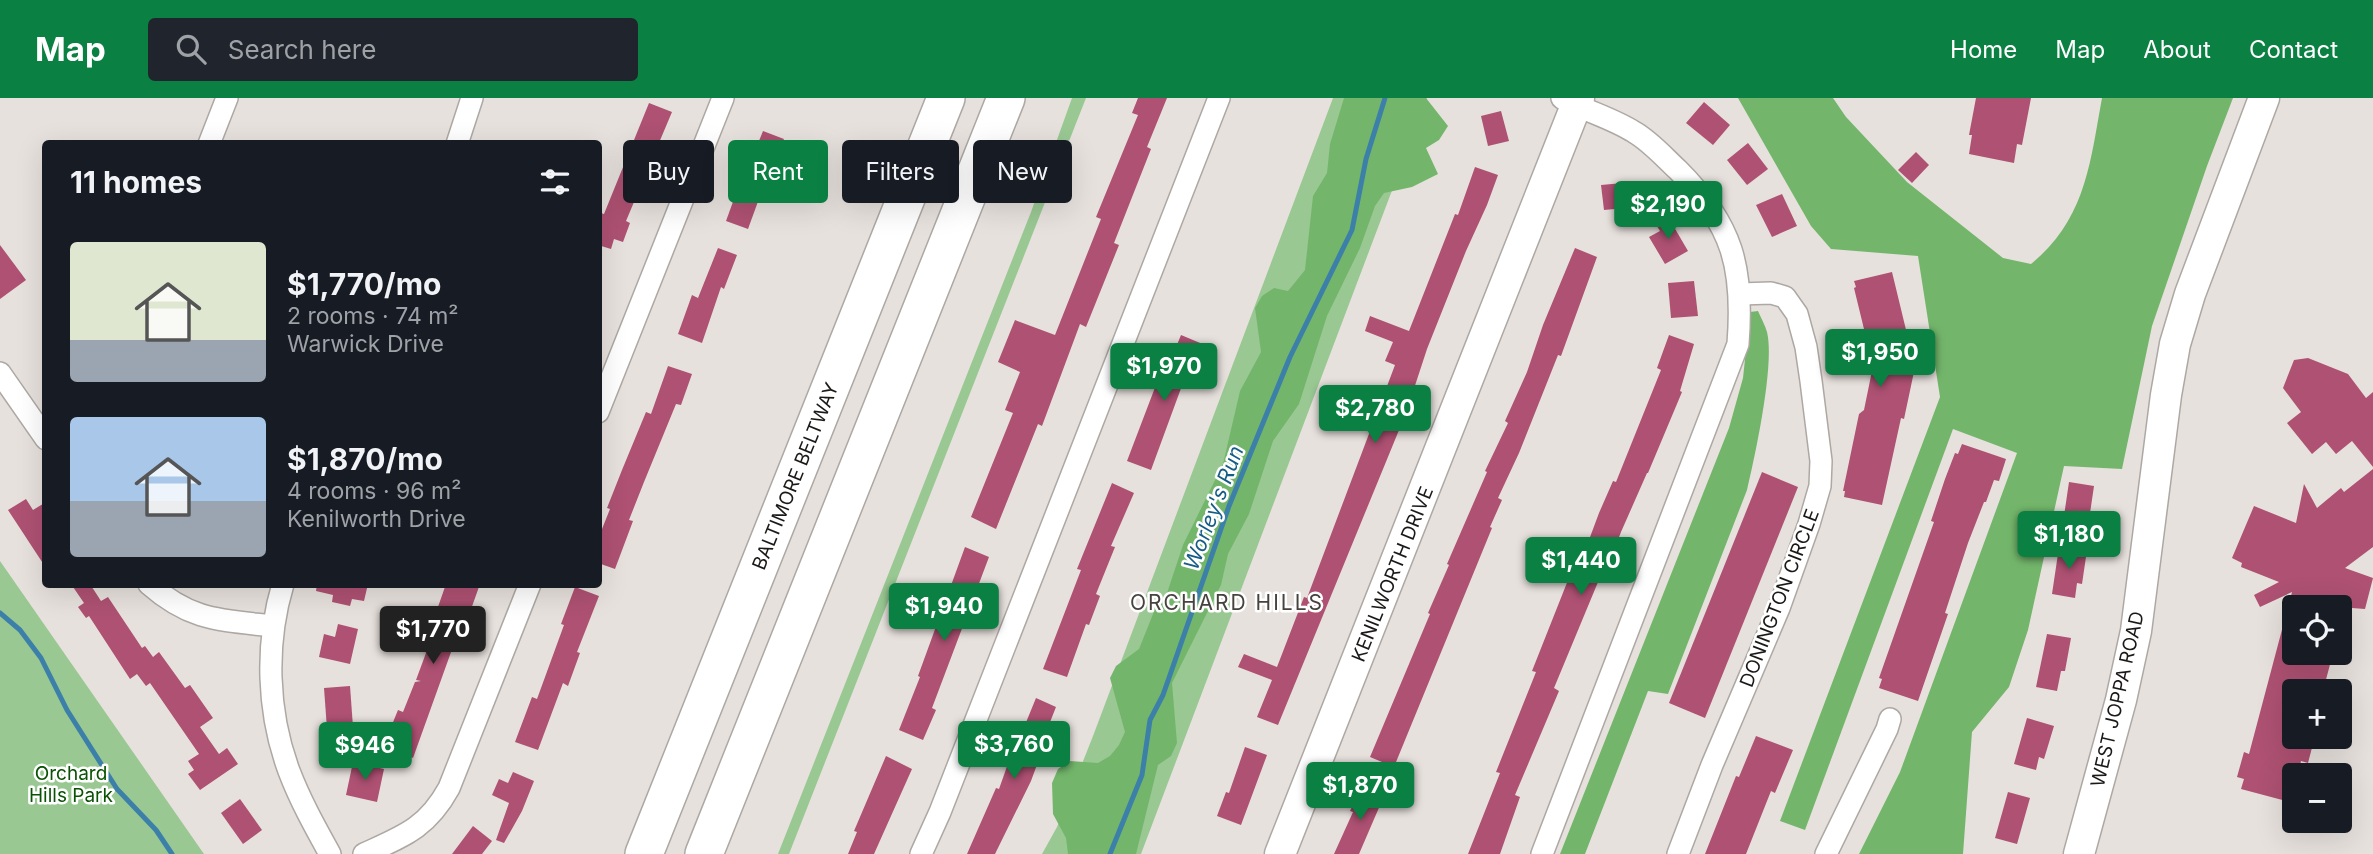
<!DOCTYPE html>
<meta charset="utf-8">
<style>
:root{--surface:#171b24;--page:#20242c;--text:#f1f3f6;--muted:#9ea1a6;--accent:#0b8043}
body{margin:0;font-family:Inter,sans-serif;background:var(--page);color:var(--text);height:100vh;display:flex;flex-direction:column;font-size:26px;white-space:nowrap}
*{box-sizing:border-box;margin:0}
p{font-size:23px;color:var(--muted)}
.icon{flex:none;width:38px;height:38px;fill:none;stroke:currentColor;stroke-width:2;stroke-linecap:round;stroke-linejoin:round}
.map{position:relative;flex:1;overflow:hidden}
.side{position:absolute;left:42px;top:42px;width:560px;height:448px;display:flex;flex-direction:column;background:var(--surface);border-radius:7px;box-shadow:0 7px 28px #0002}
.side>*{flex:none}
.banner{position:absolute;left:623px;top:42px;width:665px;height:63px;display:flex;gap:14px}
.fabs{position:absolute;left:2282px;top:497px;display:grid;gap:14px}
.fabs a{display:grid;place-items:center;width:70px;height:70px;border-radius:7px;background:var(--surface);box-shadow:0 7px 28px #0002;font-size:35px}
.price{position:absolute;translate:-50% -60px;padding:0 16px;border-radius:7px;background:var(--accent);color:#fff;font-size:23px;line-height:46px;filter:drop-shadow(0 2px 4px #0008)}
.price::after{content:'';position:absolute;left:50%;top:42px;width:21px;height:16px;margin-left:-10px;background:inherit;clip-path:polygon(0 0,100% 0,50% 100%)}
.price.active{background:#222;color:#fff}
ul{padding:0;list-style:none}
li{display:flex;align-items:center;gap:21px;height:175px;padding:0 28px}
li span{display:grid;place-items:center;flex:none;width:196px;height:140px;border-radius:7px;color:#555}
li>.icon{margin-inline-start:auto}
span .icon{width:84px;height:84px;fill:#fffc;stroke-width:1}
li b{font-size:30px}
h2{display:flex;justify-content:space-between;align-items:center;height:84px;padding:0 28px;font-size:30px}
.pill{padding:0 24px;border-radius:7px;background:var(--surface);box-shadow:0 7px 28px #0002;font-size:24px;line-height:63px}
.pill.active{background:var(--accent);color:#fff}
header{display:flex;align-items:center;gap:42px;box-sizing:border-box;height:98px;padding:0 35px;background:var(--accent);color:#fff}
header strong{font-size:33px}
nav{display:flex;gap:38px;margin-inline-start:auto;font-size:24px}
.search{width:490px;height:63px;background:var(--page);display:flex;align-items:center;gap:18px;box-sizing:border-box;padding:0 24px;border-radius:7px;color:var(--muted);font-size:26px}
.map>svg:first-child{display:block}
</style>
<header>
<strong>Map</strong>
<div class="search"><svg class="icon" aria-label="search" viewBox="0 0 24 24"><circle cx="10" cy="10" r="6"/><path d="M15 15l6 6"/></svg>Search here</div>
<nav><a>Home</a><a>Map</a><a>About</a><a>Contact</a></nav>
</header>
<div class="map">
<svg width="2373" height="756" viewBox="0 0 2373 756">
<rect width="100%" height="100%" fill="#e7e1dd"/>
<g fill="#99c893">
<polygon points="1072,0 1086,0 789,756 778,756 1031,114"/>
<polygon points="1333,0 1427,0 1141,756 1042,756 1057,729 1093,638"/>
<polygon points="0,463 204,756 0,756"/>
</g>
<g fill="#73b66b">
<polygon points="1344,0 1426,0 1448,28 1439,42 1426,50 1438,76 1412,89 1384,95 1375,108 1360,150 1327,218 1299,306 1273,343 1249,416 1228,456 1221,487 1172,585 1177,645 1171,658 1158,667 1136,756 1068,756 1066,740 1053,716 1052,685 1058,671 1070,663 1098,665 1110,658 1119,647 1125,634 1110,580 1116,568 1139,551 1155,511 1165,501 1183,447 1223,366 1240,293 1261,254 1255,210 1262,198 1274,190 1288,193 1305,172 1313,98 1327,75 1330,46"/>
<path d="M 1738,0 L 1833,0 L 1846,19 L 1907,84 L 2003,160 L 2031,166 C 2086,121 2090,65 2102,0 L 2233,0 L 2207,68 L 2152,228 L 2122,371 L 2064,368 L 2028,532 L 2009,589 L 1972,634 L 1963,756 L 1859,756 L 1900,674 L 2017,355 L 1953,331 L 1805,732 L 1780,723 L 1940,299 L 1918,158 L 1831,151 L 1811,128 Z"/>
<path d="M 1758,213 C 1761,220 1765,227 1767,234 C 1775,266 1755,358 1747,392 L 1668,596 L 1648,593 L 1585,756 L 1560,756 L 1729,330 L 1743,280 L 1750,214 Z"/>
</g>
<g fill="none" stroke-linecap="round" stroke-linejoin="round">
<g stroke="#3c80a9" stroke-width="5">
<polyline points="0,515 20,532 41,560 67,612 117,691 156,732 172,756"/>
<polyline points="1110,756 1142,677 1150,622 1163,597 1229,408 1290,259 1352,132 1366,61 1385,0"/>
</g>
</g>
<g fill="#ae5172">
<polygon points="1138,0 1167,0 1147,49 1151,51 1114,145 1119,147 1086,229 1080,226 1042,328 1038,326 996,431 971,419 1013,315 1005,312 1020,274 998,264 1015,222 1055,237 1101,121 1096,119 1138,17 1132,15"/>
<polygon points="1976,0 2031,0 2022,47 2017,46 2014,65 1969,56 1972,37 1969,37"/>
<polygon points="1704,4 1730,27 1713,47 1686,25"/>
<polygon points="649,5 672,14 626,123 630,125 623,144 614,141 611,151 598,147 598,114 604,116"/>
<polygon points="1501,13 1509,43 1488,48 1481,18"/>
<polygon points="763,33 784,41 770,73 750,65"/>
<polygon points="1748,45 1768,71 1747,87 1727,62"/>
<polygon points="1916,54 1929,67 1912,85 1898,72"/>
<polygon points="1475,69 1498,77 1487,107 1466,153 1427,251 1406,315 1278,627 1257,619 1272,582 1238,569 1244,556 1277,569 1304,499 1307,500 1395,267 1385,263 1393,244 1365,233 1370,218 1409,233 1455,116 1458,117"/>
<polygon points="1634,84 1636,109 1604,112 1601,87"/>
<polygon points="738,90 760,98 748,131 726,123"/>
<polygon points="1782,96 1797,128 1772,139 1756,107"/>
<polygon points="1667,117 1688,153 1665,166 1649,139 1660,133 1655,125"/>
<polygon points="0,147 26,182 0,201"/>
<polygon points="718,150 737,157 724,191 721,189 702,245 678,236 692,197 698,200"/>
<polygon points="1575,150 1597,159 1561,258 1558,257 1519,355 1498,400 1502,402 1490,429 1492,430 1394,669 1370,659 1430,516 1428,515 1449,467 1447,466 1487,374 1485,373 1508,325 1505,323 1527,274 1543,227"/>
<polygon points="1892,174 1915,269 1904,321 1901,320 1882,407 1844,399 1845,393 1843,393 1859,316 1864,312 1873,268 1854,190 1856,189 1854,183"/>
<polygon points="1694,183 1698,218 1671,220 1668,185"/>
<polygon points="1181,237 1205,247 1193,276 1187,274 1151,372 1127,363 1159,279 1163,281"/>
<polygon points="1669,237 1694,246 1680,293 1682,294 1648,375 1647,375 1621,434 1606,473 1603,472 1554,590 1559,593 1515,697 1520,699 1500,756 1468,756 1500,675 1496,674 1536,574 1532,573 1572,472 1577,474 1599,415 1613,383 1616,384 1661,272 1657,270"/>
<polygon points="2308,260 2348,276 2366,300 2373,294 2373,369 2352,343 2336,356 2326,344 2312,356 2287,325 2301,314 2283,290 2294,262"/>
<polygon points="668,268 692,276 681,307 676,306 644,384 629,422 633,423 615,471 598,465 598,441 610,411 607,410 622,372 646,314 651,316"/>
<polygon points="1962,346 2006,361 1999,383 1994,382 1986,404 1984,404 1968,445 1945,515 1948,516 1918,603 1879,590 1882,581 1879,580 1934,424 1931,423 1945,381 1955,355 1958,356"/>
<polygon points="2373,371 2373,449 2345,470 2373,480 2365,511 2352,510 2344,539 2340,539 2340,509 2294,509 2294,555 2333,555 2323,593 2294,593 2294,639 2314,642 2308,665 2301,663 2298,677 2294,677 2294,690 2290,704 2241,691 2244,681 2237,679 2244,654 2249,656 2292,494 2260,509 2254,497 2279,484 2241,469 2242,465 2232,460 2254,408 2296,425 2304,386 2317,410 2341,390 2344,394"/>
<polygon points="1762,374 1798,389 1705,620 1669,605"/>
<polygon points="2069,384 2094,388 2089,422 2064,418"/>
<polygon points="1112,385 1134,395 1111,448 1115,449 1096,496 1100,498 1089,527 1086,526 1067,579 1043,571 1081,472 1077,471"/>
<polygon points="26,401 33,412 46,404 46,470 8,412"/>
<polygon points="965,449 989,459 932,610 936,612 923,642 899,632 920,579 918,578"/>
<polygon points="2059,449 2087,452 2082,486 2077,485 2075,500 2052,496"/>
<polygon points="71,486 90,486 101,503 108,499 142,550 145,548 153,559 159,554 185,590 190,587 213,620 200,629 219,656 227,650 238,666 200,692 188,676 194,672 188,663 199,656 150,585 146,588 137,576 130,581 89,518 86,520 78,509 84,505"/>
<polygon points="317,486 368,486 364,503 352,501 350,508 332,504 333,497 316,493"/>
<polygon points="446,486 480,486 459,545 455,543 413,660 396,653 399,643 387,639 398,612 403,614 415,584 421,583 416,582 426,555 433,557 443,530 432,526"/>
<polygon points="575,489 599,498 577,554 580,555 568,588 563,585 538,652 515,644 532,599 537,601 564,527 561,526"/>
<polygon points="338,526 358,531 350,566 319,559 324,536 335,539"/>
<polygon points="2047,536 2071,540 2065,573 2061,573 2057,593 2036,589"/>
<polygon points="350,588 353,629 327,631 324,590"/>
<polygon points="1036,600 1056,609 1039,652 1042,653 1031,683 995,756 967,756 996,690 999,691 1016,643 1018,644"/>
<polygon points="2027,620 2054,628 2044,661 2039,659 2036,672 2014,666"/>
<polygon points="1756,638 1793,652 1775,695 1771,693 1746,756 1705,756 1736,678 1739,679"/>
<polygon points="1245,649 1267,657 1241,727 1217,718 1226,694 1229,695"/>
<polygon points="886,658 912,671 874,756 848,756 857,734 854,733"/>
<polygon points="353,664 384,671 377,704 346,697"/>
<polygon points="513,674 534,683 522,713 504,745 496,742 509,705 492,697 499,681 508,685"/>
<polygon points="1362,688 1384,698 1359,756 1334,756 1353,714 1350,713"/>
<polygon points="2008,694 2030,700 2017,746 1995,740"/>
<polygon points="240,701 262,732 243,746 221,715"/>
<polygon points="473,728 492,743 482,756 452,756"/>
</g>
<g fill="none" stroke-linecap="round" stroke-linejoin="round">
<g stroke="#ada8a3" stroke-width="24">
<g id="street">
<polyline points="209,46 227,0"/>
<polyline points="457,46 472,0"/>
<polyline points="0,275 46,341"/>
<polyline points="598,314 723,0"/>
<path d="M 149,486 C 191,523 220,522 273,528"/>
<path d="M 283,486 C 265,546 267,614 289,673 C 300,702 315,729 330,756"/>
<path d="M 364,756 C 404,738 427,730 449,690 L 530,486"/>
<polyline points="921,756 940,714 1219,0"/>
<path d="M 1542,756 L 1738,246 C 1744,170 1733,127 1678,72 C 1665,60 1650,43 1634,34 C 1612,20 1585,13 1562,0"/>
<polyline points="1678,756 1712,667 1779,510 1809,426 1820,388 1821,363 1811,283 1806,249 1797,216 1785,199 1771,195 1740,196"/>
<polyline points="1826,756 1887,631 1890,621"/>
</g>
</g>
<g stroke="#ada8a3" stroke-width="33">
<g id="secondary">
<polyline points="1280,756 1579,0"/>
<polyline points="2079,756 2121,602 2136,533 2166,297 2175,246 2190,196 2264,0"/>
</g>
</g>
<g stroke="#ada8a3" stroke-width="40">
<g id="highway">
<polyline points="644,756 946,0"/>
<polyline points="704,756 1006,0"/>
</g>
</g>
<use href="#street" stroke="#fff" stroke-width="21"/>
<use href="#secondary" stroke="#fff" stroke-width="30"/>
<use href="#highway" stroke="#fff" stroke-width="37"/>
</g>
<g text-anchor="middle" stroke-width="5" stroke-linejoin="round" paint-order="stroke">
<g font-size="19" fill="#1b1917" stroke="#fff">
<text transform="translate(795 378) rotate(-68)" y="7">BALTIMORE BELTWAY</text>
<text transform="translate(1392 476) rotate(-68)" y="7">KENILWORTH DRIVE</text>
<text transform="translate(1779 500) rotate(-69)" y="7">DONINGTON CIRCLE</text>
<text transform="translate(2117 601) rotate(-77)" y="7">WEST JOPPA ROAD</text>
</g>
<g font-size="19" fill="#0a5204" stroke="#fff">
<text x="71" y="682">Orchard<tspan x="71" dy="22">Hills Park</tspan></text>
</g>
<g font-size="21" font-style="italic" fill="#165d86" stroke="#fff">
<text transform="translate(1214 410) rotate(-69)" y="7">Worley's Run</text>
</g>
<g font-size="21" letter-spacing="2" fill="#46423e" stroke="#fff">
<text x="1227" y="512">ORCHARD HILLS</text>
</g>
</g>
</svg>
<div class="fabs">
<a><svg class="icon" aria-label="locate" viewBox="0 0 24 24"><circle cx="12" cy="12" r="6"/><path d="M12 2v4M12 18v4M2 12h4M18 12h4"/></svg></a>
<a>+</a>
<a>−</a>
</div>
<b class="price" style="left:1668px;top:143px">$2,190</b>
<b class="price" style="left:1880px;top:291px">$1,950</b>
<b class="price" style="left:1164px;top:305px">$1,970</b>
<b class="price" style="left:1375px;top:347px">$2,780</b>
<b class="price" style="left:2069px;top:473px">$1,180</b>
<b class="price" style="left:1581px;top:499px">$1,440</b>
<b class="price" style="left:944px;top:545px">$1,940</b>
<b class="price active" style="left:433px;top:568px">$1,770</b>
<b class="price" style="left:1014px;top:683px">$3,760</b>
<b class="price" style="left:365px;top:684px">$946</b>
<b class="price" style="left:1360px;top:724px">$1,870</b>
<div class="banner">
<a class="pill">Buy</a>
<a class="pill active">Rent</a>
<a class="pill">Filters</a>
<a class="pill">New</a>
</div>
<section class="side">
<h2>11 homes<svg class="icon" aria-label="filters" viewBox="0 0 24 24"><path d="M4 7h16M4 17h16"/><circle cx="9" cy="7" r="2"/><circle cx="15" cy="17" r="2"/></svg></h2>
<ul>
<li><span style="background:linear-gradient(#dfe7d0 70%,#9aa5b1 0)"><svg class="icon" aria-label="home" viewBox="0 0 24 24"><path d="M3 11l9-7 9 7M6 9v11h12V9"/></svg></span><div><b>$1,770/mo</b><p>2 rooms · 74 m²</p><p>Warwick Drive</p></div></li>
<li><span style="background:linear-gradient(#a9c7e8 60%,#9aa5b1 0)"><svg class="icon" aria-label="home" viewBox="0 0 24 24"><path d="M3 11l9-7 9 7M6 9v11h12V9"/></svg></span><div><b>$1,870/mo</b><p>4 rooms · 96 m²</p><p>Kenilworth Drive</p></div></li>
</ul>
</section>
</div>
